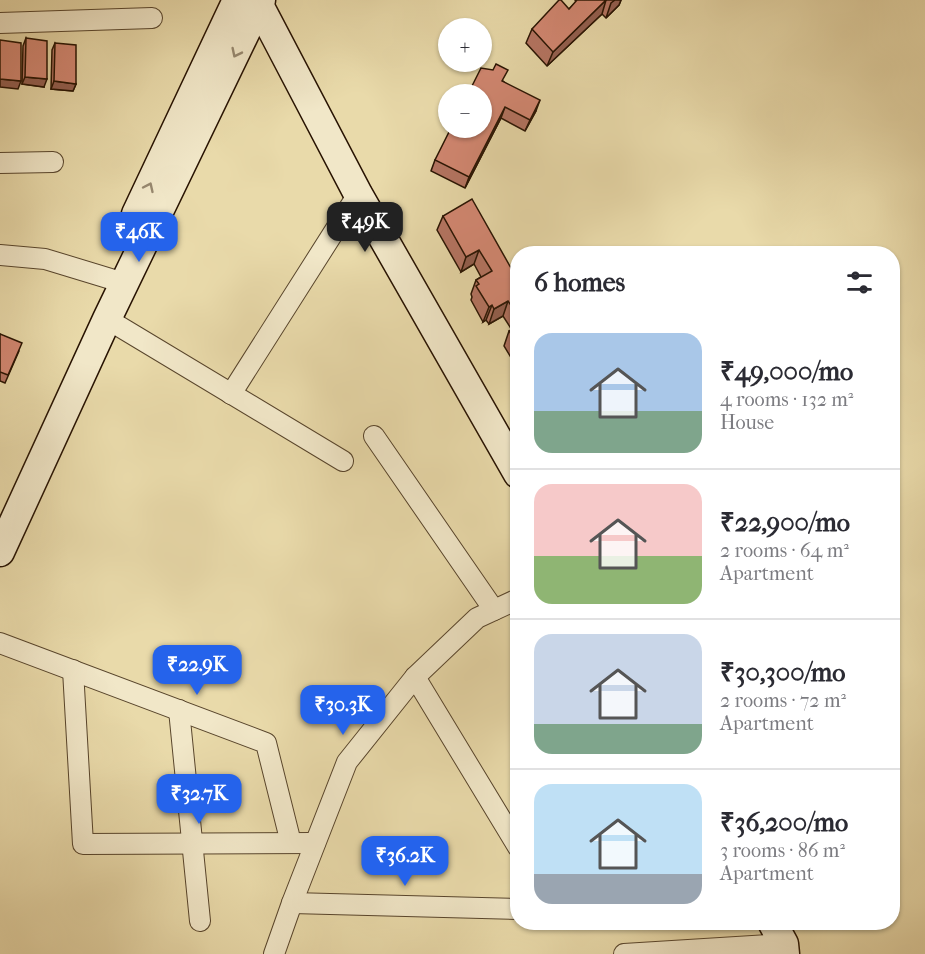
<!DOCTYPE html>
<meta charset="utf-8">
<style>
:root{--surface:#fff;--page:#f7f7f7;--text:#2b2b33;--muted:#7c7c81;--line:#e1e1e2;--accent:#2563eb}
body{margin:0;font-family:"IM FELL French Canon",serif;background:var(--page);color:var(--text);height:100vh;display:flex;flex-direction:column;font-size:22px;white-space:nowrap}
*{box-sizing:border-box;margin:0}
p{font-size:20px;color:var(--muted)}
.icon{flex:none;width:33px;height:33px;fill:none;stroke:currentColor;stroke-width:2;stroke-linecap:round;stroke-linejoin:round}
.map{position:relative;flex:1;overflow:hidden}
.side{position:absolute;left:510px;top:246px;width:390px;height:684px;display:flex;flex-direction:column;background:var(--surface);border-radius:24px;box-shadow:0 2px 4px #0004}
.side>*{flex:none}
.fabs{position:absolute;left:438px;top:18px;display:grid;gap:12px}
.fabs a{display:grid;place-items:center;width:54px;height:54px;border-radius:50%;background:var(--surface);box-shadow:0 2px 4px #0004;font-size:30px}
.price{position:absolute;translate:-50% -51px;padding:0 14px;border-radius:12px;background:var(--accent);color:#fff;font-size:20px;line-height:39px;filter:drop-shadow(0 2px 3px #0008)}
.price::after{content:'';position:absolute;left:50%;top:36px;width:18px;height:14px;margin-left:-9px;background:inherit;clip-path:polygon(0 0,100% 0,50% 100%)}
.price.active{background:#222;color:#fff}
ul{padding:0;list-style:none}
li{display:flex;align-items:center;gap:18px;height:150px;padding:0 24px}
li+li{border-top:2px solid var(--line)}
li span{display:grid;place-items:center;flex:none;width:168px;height:120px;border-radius:18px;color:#555}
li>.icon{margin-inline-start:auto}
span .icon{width:72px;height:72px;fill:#fffc;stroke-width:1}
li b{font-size:26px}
h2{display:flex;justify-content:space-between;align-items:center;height:72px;padding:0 24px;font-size:26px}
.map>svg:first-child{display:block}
</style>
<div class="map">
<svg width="925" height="954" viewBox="0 0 925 954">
<rect width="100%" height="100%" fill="#e9daaa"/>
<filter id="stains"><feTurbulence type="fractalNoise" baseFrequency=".00333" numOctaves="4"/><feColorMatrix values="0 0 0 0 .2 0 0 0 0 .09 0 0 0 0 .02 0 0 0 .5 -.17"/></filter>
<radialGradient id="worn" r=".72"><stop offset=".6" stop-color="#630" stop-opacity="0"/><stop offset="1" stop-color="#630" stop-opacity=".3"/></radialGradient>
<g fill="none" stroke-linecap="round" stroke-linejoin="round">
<g stroke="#58452c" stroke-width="22">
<g id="street">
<polyline points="0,23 152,18"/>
<polyline points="0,163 53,162"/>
<polyline points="0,255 45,259 124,283"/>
<polyline points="107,319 343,461"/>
<polyline points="231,394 358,194"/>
<polyline points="374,436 494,610"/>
<polyline points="0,643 266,743 291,843"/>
<polyline points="73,670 83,844 315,843"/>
<polyline points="415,677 518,847"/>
<polyline points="179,710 200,921"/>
<polyline points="292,903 518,909"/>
<polyline points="274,954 292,903 347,762 415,677 477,618 518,599"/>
<polyline points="624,954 784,944"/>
</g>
</g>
<g stroke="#281302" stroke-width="31">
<g id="secondary">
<polyline points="259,5 358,194 518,474"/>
<polyline points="136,214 237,0"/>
<polyline points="0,552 107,319 261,0"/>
<polyline points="772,922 784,944 785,954"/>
</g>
</g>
<use href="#street" stroke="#f1e7c8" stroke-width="20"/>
<use href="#secondary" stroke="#f1e7c8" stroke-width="28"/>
</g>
<g fill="#b67563" stroke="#281302" stroke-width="1.5">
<polygon points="575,0 621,0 619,5 606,18 602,14 547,66 526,43 532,29 569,9 576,2"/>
<polygon points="26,38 44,87 22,84 23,46"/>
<polygon points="55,43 76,84 73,91 51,89 52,50"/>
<polygon points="503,81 536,111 525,131 501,118 465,188 431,171 435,160"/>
<polygon points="443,216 511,268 518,269 518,369 504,346 509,331 512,330 503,316 489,324 486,320 483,322 471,300 472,297 471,294 476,280 481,277 474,264 461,272 437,230"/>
<polygon points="0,334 19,351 5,383 0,381"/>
</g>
<g fill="#945f50" stroke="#281302" stroke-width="1.5">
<polygon points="606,0 602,14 547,66 553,52"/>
<polygon points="615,0 621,0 619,5 606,18 611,3"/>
<polygon points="25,77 47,79 44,87 22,84"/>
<polygon points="0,79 21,81 18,89 0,87"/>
<polygon points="54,81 76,84 73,91 51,89"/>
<polygon points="540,100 536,111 525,131 530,120"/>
<polygon points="505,107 501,118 465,188 469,177"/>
<polygon points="479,250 474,264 461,272 466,257"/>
<polygon points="508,301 503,316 489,324 494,309"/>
<polygon points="492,305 486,320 483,322 489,307"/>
</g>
<g fill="#d48873" stroke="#281302" stroke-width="1.5">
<polygon points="559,0 561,0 569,9 577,0 606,0 553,52 532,29"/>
<polygon points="26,38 47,41 47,79 25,77"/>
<polygon points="0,40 21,43 21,81 0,79"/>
<polygon points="55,43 76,45 76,84 54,81"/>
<polygon points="496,64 508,70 502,81 540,100 530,120 505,107 469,177 435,160 451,128 482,128 482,94 468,94 481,68 493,70"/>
<polygon points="472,199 511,268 516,267 518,269 518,316 508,301 494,309 492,305 489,307 476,286 479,284 476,280 492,271 479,250 466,257 443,216"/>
<polygon points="518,327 518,345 509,331"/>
<polygon points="0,334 22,343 8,375 0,372"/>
</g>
<defs><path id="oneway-chevron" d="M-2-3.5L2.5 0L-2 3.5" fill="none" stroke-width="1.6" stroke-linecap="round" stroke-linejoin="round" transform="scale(1.5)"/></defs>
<g stroke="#97886f">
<use href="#oneway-chevron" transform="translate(236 53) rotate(116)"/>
<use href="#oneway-chevron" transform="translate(149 187) rotate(-65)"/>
</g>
<rect width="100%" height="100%" filter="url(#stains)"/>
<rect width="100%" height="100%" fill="url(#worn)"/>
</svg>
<div class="fabs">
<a>+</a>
<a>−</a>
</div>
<b class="price active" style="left:365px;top:253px">₹49K</b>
<b class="price" style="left:139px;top:263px">₹46K</b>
<b class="price" style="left:197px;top:696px">₹22.9K</b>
<b class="price" style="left:343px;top:736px">₹30.3K</b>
<b class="price" style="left:199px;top:825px">₹32.7K</b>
<b class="price" style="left:405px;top:887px">₹36.2K</b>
<section class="side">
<h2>6 homes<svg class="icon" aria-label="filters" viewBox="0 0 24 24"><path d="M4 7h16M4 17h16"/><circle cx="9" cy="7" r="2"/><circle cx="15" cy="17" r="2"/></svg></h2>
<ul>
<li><span style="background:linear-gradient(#a9c7e8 65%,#7fa58c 0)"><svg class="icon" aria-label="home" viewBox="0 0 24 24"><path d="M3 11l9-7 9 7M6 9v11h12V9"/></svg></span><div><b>₹49,000/mo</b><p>4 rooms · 132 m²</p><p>House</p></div></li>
<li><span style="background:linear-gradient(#f6c9c9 60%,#8fb573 0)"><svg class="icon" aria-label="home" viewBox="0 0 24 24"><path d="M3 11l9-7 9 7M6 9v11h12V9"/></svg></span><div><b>₹22,900/mo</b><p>2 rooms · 64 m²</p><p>Apartment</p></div></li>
<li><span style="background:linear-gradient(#c9d6e8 75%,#7fa58c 0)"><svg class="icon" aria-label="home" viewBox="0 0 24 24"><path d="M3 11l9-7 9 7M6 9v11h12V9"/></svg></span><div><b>₹30,300/mo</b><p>2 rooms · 72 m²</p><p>Apartment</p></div></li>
<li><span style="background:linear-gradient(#bfe0f5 75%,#9aa5b1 0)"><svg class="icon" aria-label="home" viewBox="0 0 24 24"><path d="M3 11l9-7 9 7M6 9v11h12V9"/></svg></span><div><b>₹36,200/mo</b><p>3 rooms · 86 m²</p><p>Apartment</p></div></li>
</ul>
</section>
</div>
